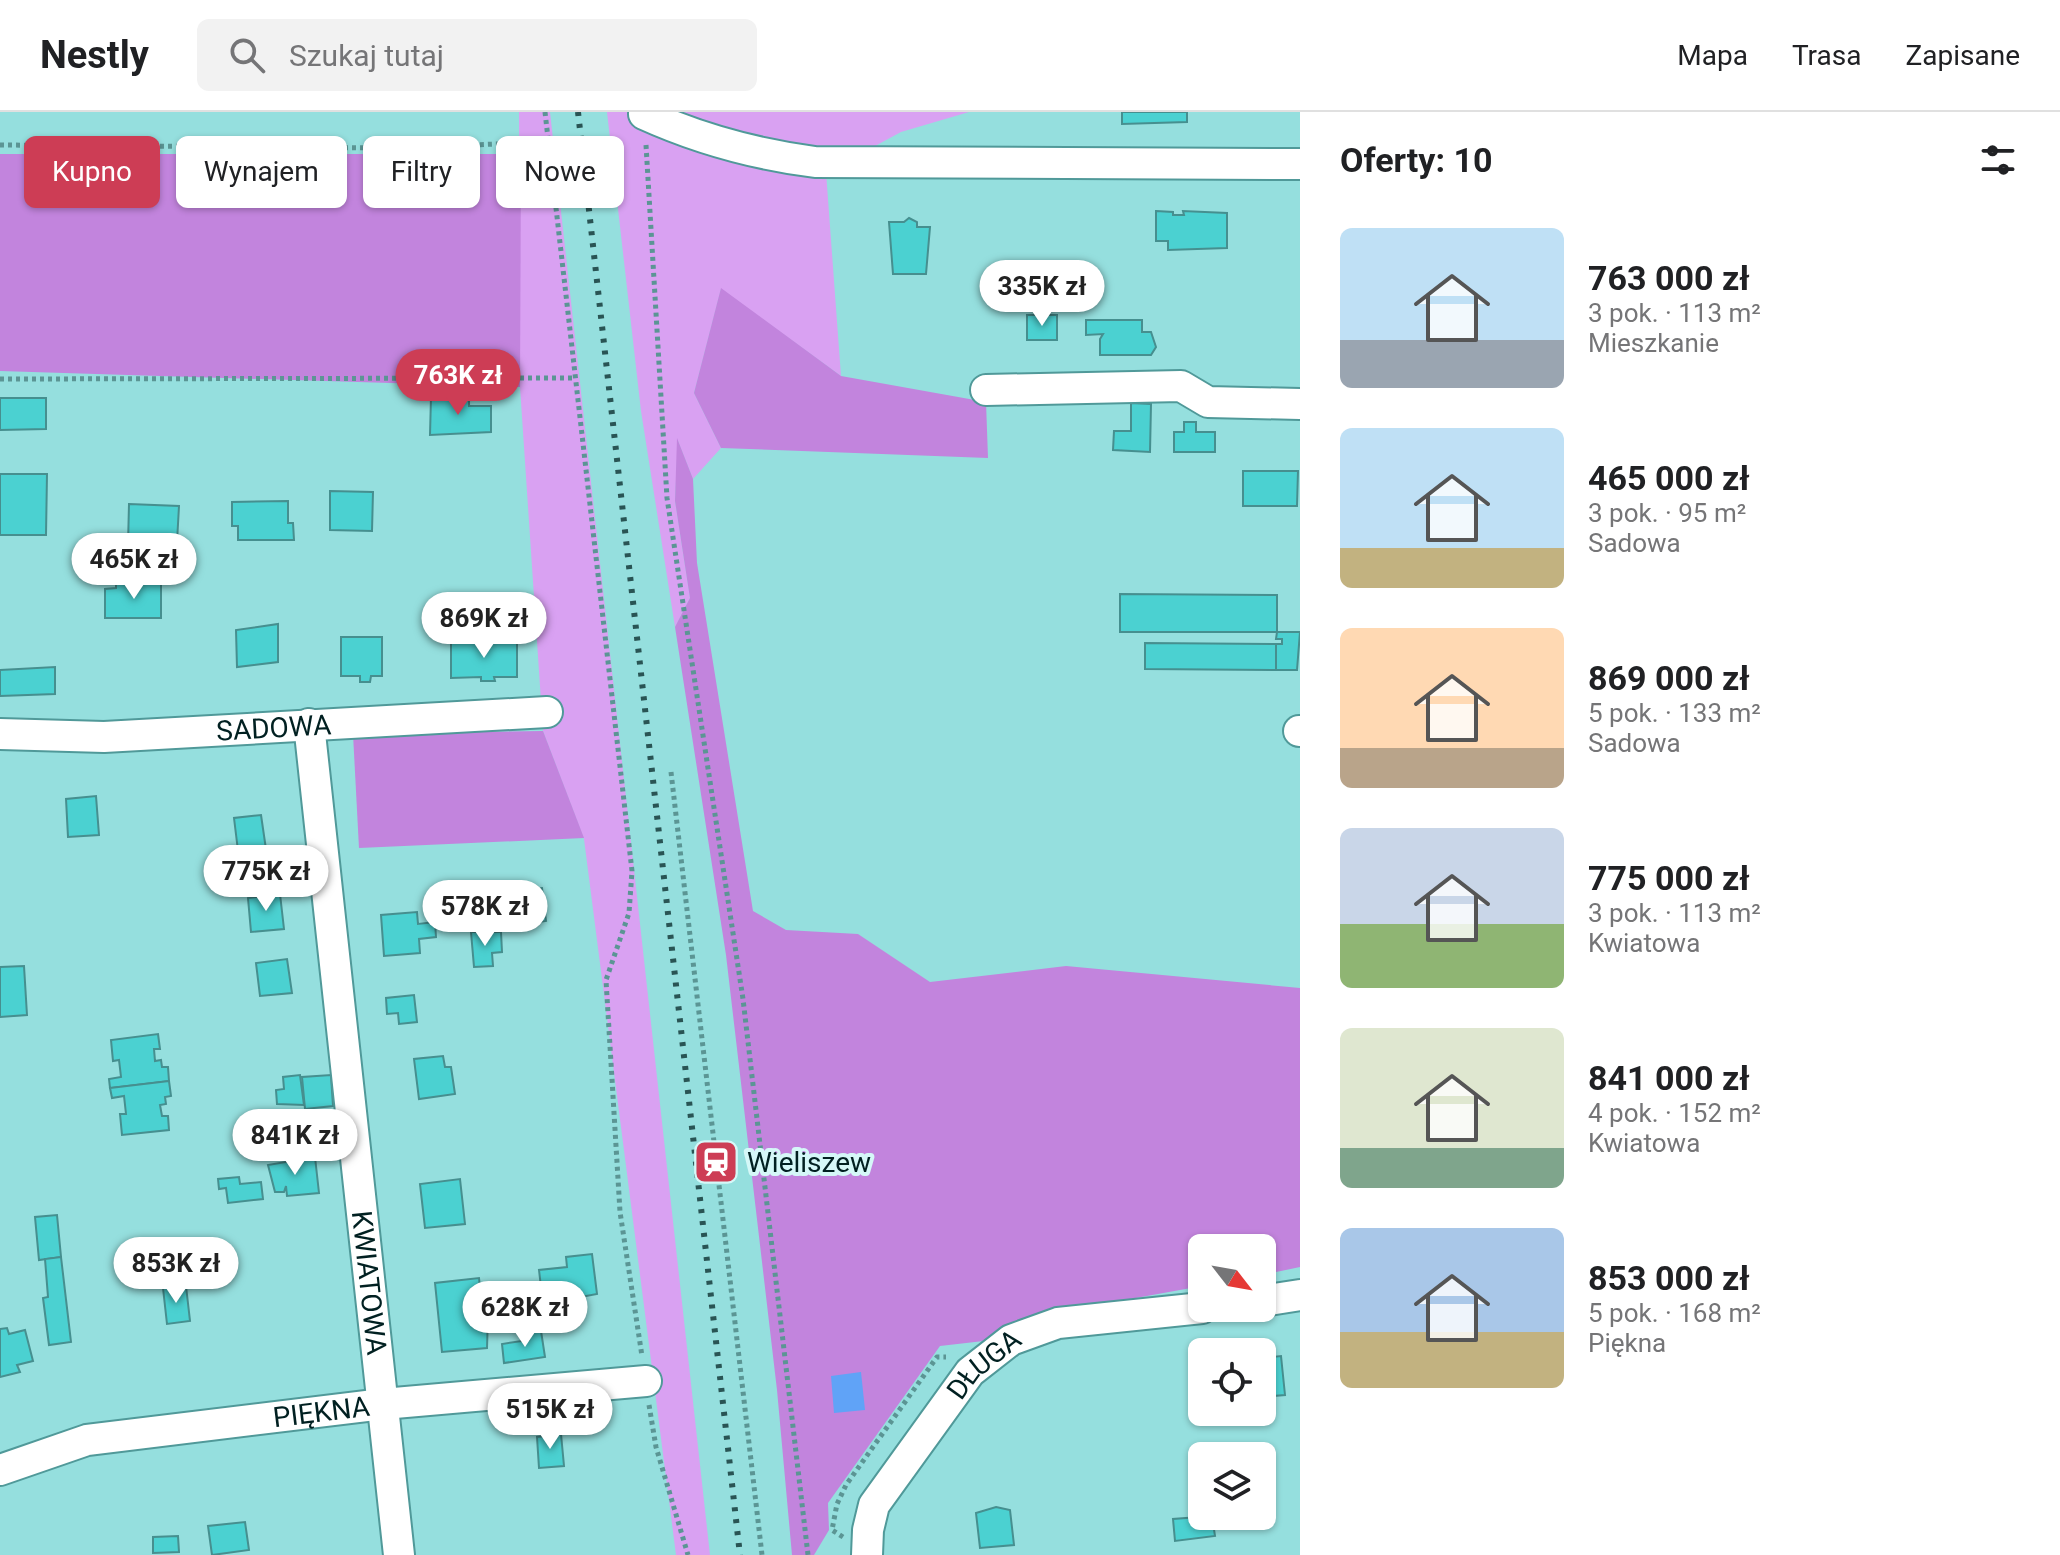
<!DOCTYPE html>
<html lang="pl">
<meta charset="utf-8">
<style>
:root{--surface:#fff;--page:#f2f2f2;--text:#202124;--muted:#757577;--line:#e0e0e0;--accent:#cd3d55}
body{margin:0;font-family:Roboto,sans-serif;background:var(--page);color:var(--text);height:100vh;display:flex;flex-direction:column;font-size:30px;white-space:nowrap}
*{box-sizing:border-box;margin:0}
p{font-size:26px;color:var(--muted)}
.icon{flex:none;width:44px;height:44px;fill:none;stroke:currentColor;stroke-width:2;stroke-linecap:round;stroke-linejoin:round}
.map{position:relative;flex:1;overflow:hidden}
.drawer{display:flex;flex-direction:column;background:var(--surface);width:760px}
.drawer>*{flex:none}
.top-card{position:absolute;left:24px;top:24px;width:760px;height:72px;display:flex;gap:16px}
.needle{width:52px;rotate:121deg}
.controls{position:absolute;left:1188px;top:1122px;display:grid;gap:16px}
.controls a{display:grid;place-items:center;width:88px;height:88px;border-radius:12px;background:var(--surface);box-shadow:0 2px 6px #0004;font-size:40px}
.price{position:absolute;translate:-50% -68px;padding:0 18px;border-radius:28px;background:#fff;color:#222;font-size:26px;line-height:52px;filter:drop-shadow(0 2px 4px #0008)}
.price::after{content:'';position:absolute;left:50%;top:48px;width:24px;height:18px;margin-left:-12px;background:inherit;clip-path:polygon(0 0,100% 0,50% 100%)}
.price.on{background:var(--accent);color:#fff}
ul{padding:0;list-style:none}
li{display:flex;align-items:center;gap:24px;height:200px;padding:0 40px}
li span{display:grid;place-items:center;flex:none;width:224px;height:160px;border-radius:12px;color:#555}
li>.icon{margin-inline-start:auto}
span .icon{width:96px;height:96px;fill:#fffc;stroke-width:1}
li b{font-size:34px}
h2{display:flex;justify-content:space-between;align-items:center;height:96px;padding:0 40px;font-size:34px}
.chip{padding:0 28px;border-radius:12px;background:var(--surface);box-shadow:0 2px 6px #0004;font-size:28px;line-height:72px}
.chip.on{background:var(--accent);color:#fff}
header{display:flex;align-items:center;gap:48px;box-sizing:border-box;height:112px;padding:0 40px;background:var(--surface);border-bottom:2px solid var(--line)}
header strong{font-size:38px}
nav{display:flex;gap:44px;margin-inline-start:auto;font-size:28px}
.search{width:560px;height:72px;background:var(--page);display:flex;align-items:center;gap:20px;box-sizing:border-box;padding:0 28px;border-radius:12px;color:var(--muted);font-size:30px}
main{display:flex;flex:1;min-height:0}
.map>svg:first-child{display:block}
</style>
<header>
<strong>Nestly</strong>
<div class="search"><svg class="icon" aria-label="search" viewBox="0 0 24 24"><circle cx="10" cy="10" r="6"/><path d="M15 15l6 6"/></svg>Szukaj tutaj</div>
<nav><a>Mapa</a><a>Trasa</a><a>Zapisane</a></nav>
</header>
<main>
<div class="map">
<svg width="1300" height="1443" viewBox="0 0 1300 1443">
<rect width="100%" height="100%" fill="#95dfde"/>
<g fill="#d9a1f2">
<polygon points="519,0 550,0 710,1443 676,1443 584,727 543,619 520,275"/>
<polygon points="607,0 652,0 826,60 841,264 721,177 694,281 721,336 693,367 678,329 675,389 690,486 675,515 641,299"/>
<polygon points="667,0 969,0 901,20 864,40 797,36 726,22"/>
</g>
<g fill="#c284dd">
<polygon points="0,42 521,42 520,275 0,259"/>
<polygon points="721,176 841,264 986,290 988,346 721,336 694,281"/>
<polygon points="677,326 693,367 697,451 753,799 786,818 858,822 930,870 1066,854 1300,876 1300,1155 1262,1163 1262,1136 1202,1136 1202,1174 1075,1197 1001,1227 940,1234 828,1391 829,1418 814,1443 792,1443 777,1278 726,843 675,515 690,486 675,389"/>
<polygon points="543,619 584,726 359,736 353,622"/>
</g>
<polygon fill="#60a3f7" points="861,1260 865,1298 834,1301 831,1264"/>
<g fill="#4bd1d1" stroke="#468f8f" stroke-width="2">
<polygon points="1122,0 1187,0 1187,10 1122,12"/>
<polygon points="1156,99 1173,100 1173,103 1184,103 1183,99 1227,101 1227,136 1168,138 1168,129 1156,129"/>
<polygon points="909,106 917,110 917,115 930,115 926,162 893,162 889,110 904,110"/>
<rect x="1027" y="203" width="30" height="25"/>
<polygon points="1086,208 1142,208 1142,220 1151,220 1156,235 1151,243 1100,243 1100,227 1103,222 1086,223"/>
<polygon points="431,285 469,286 469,294 491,294 491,320 430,323"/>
<polygon points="0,286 46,286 46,317 0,318"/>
<polygon points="1131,291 1151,292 1150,340 1113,338 1114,319 1131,319"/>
<polygon points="1184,310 1196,310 1196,320 1215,320 1215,340 1174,340 1174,320 1184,320"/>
<polygon points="1243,359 1298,359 1297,394 1243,394"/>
<polygon points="0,362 47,362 46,423 0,423"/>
<polygon points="330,379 373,380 372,419 330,418"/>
<polygon points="288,389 288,411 293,411 294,428 238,428 238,414 232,414 232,390"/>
<polygon points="129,392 179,394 177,430 128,433"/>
<polygon points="116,470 161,470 161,506 105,506 105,477 116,476"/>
<polygon points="1120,482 1277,483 1277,520 1120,520"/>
<polygon points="278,512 278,550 237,555 236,518"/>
<polygon points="1277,520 1300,520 1297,558 1276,558 1276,532 1282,532 1282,527 1276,527"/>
<polygon points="341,525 382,525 382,564 371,564 370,570 360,570 360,564 341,564"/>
<polygon points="480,527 517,531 517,565 494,565 495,569 481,569 481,565 451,566 451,531 480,531"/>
<polygon points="1145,531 1276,532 1276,558 1145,557"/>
<polygon points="55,555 55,582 0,584 0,558"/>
<polygon points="96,684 99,723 68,725 66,687"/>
<polygon points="261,703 268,751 240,755 234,706"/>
<polygon points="527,774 527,777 542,776 546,809 502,815 495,792 499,788 498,776"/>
<polygon points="280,782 284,817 251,820 248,786"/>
<polygon points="417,800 418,812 435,810 436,825 419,827 420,841 384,844 381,803"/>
<polygon points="471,820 501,820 502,840 492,841 493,854 474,855"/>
<polygon points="287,847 292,881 260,884 256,851"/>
<polygon points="24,854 27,903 0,905 0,855"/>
<polygon points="414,883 417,910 399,912 398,901 387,902 386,886"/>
<polygon points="158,922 160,937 154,937 155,949 161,948 162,955 168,955 169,969 110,976 109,967 121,965 119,948 113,949 111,928"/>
<polygon points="443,944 445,955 451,955 455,982 419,987 414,947"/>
<polygon points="300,963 304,993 277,992 276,978 284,977 283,965"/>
<polygon points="331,963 333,994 305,997 302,965"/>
<polygon points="169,969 171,984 165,985 166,992 160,993 162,1004 168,1004 169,1018 122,1023 120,1002 126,1002 124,984 112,986 110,976"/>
<polygon points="315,1045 319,1081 287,1084 286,1074 284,1080 275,1080 268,1053"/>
<polygon points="239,1065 240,1072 261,1070 263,1087 228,1091 226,1076 219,1077 218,1067"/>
<polygon points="460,1067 465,1112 425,1116 420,1072"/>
<polygon points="57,1103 61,1145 39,1148 35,1105"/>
<polygon points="592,1142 597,1182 543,1192 539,1158 567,1155 566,1145"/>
<polygon points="61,1145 71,1230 49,1233 43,1186 48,1185 45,1147"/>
<polygon points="479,1166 483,1203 488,1203 487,1236 442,1240 435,1171"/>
<polygon points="186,1174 190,1209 167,1212 163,1176"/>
<polygon points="7,1216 9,1222 25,1218 33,1249 17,1253 20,1260 0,1265 0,1217"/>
<polygon points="541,1219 545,1245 504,1251 502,1232 529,1228 528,1221"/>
<polygon points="1281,1244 1285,1283 1262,1285 1262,1246"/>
<polygon points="561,1322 564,1354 539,1356 537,1325"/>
<polygon points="996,1395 1010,1398 1014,1433 980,1436 976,1401"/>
<polygon points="1212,1404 1215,1424 1175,1429 1173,1407"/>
<polygon points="245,1410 249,1438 212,1443 208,1414"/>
<polygon points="178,1424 179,1440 153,1441 153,1425"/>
</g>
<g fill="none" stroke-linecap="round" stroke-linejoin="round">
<g stroke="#509999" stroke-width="34">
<g id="minor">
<path d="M 644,2 C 699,27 754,42 815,50 L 1300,52"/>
<polyline points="986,278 1181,274 1208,290 1300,292"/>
<path id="s1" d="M 309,612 L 399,1443"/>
<polyline points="1299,619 1300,619"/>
<path id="s2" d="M 0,622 L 104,625 L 547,600"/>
<polyline points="1262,1189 1300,1183"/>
<path id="s3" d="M 0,1358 L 87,1328 L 383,1292 L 646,1269"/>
<path id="s4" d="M 867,1443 L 868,1418 L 874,1393 L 970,1260 L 1011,1228 L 1058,1211 L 1202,1196"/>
</g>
</g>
<g stroke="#5b9594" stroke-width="5" stroke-dasharray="4 4" stroke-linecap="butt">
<polyline points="545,0 632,759 629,801 606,868 620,1100 642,1244"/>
<polyline points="0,33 394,36 547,30"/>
<polyline points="646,33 667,386 743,887 808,1443"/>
<polyline points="0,267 575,266"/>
<polyline points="671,660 762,1443"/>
<polyline points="649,1293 656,1335 688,1443"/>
<polyline points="843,1425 832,1418 837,1392 846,1373 937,1245 946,1245"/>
</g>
<use href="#minor" stroke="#fff" stroke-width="30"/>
<polyline stroke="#295454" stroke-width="6" stroke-dasharray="4 8" stroke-linecap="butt" points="578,0 740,1443"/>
</g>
<defs>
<g id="station-square" transform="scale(2.3)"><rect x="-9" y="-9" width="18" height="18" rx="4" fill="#cd3d55" stroke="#d5f8f8"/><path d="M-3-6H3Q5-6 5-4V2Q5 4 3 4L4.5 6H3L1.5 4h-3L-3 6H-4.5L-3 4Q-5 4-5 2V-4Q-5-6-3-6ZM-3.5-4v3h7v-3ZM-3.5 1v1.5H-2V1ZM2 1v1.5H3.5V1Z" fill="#fff"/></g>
</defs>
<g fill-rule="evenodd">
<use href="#station-square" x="716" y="1050"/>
</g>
<g text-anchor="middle" stroke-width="8" stroke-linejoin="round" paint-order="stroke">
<g font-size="28" fill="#012021" stroke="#d5f8f8">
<text dy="10" stroke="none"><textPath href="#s2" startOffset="274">SADOWA</textPath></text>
<text dy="10" stroke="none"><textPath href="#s1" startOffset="562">KWIATOWA</textPath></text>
<text dy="10" stroke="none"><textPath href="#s4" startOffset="230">DŁUGA</textPath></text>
<text dy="10" stroke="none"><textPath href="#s3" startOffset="328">PIĘKNA</textPath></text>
</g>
<g font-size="28" fill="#012021" stroke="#d5f8f8" text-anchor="start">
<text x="747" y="1060">Wieliszew</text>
</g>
</g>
</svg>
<div class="controls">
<a><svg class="needle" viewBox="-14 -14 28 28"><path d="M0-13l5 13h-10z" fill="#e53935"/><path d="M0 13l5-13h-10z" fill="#757577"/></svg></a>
<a><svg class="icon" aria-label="locate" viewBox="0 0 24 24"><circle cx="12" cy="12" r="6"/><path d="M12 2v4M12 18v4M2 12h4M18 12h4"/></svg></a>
<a><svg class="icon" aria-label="layers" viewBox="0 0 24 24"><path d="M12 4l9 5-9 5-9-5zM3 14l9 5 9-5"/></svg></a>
</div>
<b class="price" style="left:1042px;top:216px">335K zł</b>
<b class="price on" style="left:458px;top:305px">763K zł</b>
<b class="price" style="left:134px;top:489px">465K zł</b>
<b class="price" style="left:484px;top:548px">869K zł</b>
<b class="price" style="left:266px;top:801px">775K zł</b>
<b class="price" style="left:485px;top:836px">578K zł</b>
<b class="price" style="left:295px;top:1065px">841K zł</b>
<b class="price" style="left:176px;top:1193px">853K zł</b>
<b class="price" style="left:525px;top:1237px">628K zł</b>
<b class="price" style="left:550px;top:1339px">515K zł</b>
<div class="top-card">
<a class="chip on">Kupno</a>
<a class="chip">Wynajem</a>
<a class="chip">Filtry</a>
<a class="chip">Nowe</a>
</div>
</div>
<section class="drawer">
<h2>Oferty: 10<svg class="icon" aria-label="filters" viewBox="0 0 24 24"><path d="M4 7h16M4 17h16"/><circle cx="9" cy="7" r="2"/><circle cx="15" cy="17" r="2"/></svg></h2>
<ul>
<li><span style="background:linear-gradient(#bfe0f5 70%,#9aa5b1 0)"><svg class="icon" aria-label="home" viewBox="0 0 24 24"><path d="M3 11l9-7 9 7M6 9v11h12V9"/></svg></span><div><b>763 000 zł</b><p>3 pok. · 113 m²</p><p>Mieszkanie</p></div></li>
<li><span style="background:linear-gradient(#bfe0f5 75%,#c2b280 0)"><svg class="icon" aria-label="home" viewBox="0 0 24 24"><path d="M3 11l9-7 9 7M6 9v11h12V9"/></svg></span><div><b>465 000 zł</b><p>3 pok. · 95 m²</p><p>Sadowa</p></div></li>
<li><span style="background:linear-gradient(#ffd9b3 75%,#b9a48a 0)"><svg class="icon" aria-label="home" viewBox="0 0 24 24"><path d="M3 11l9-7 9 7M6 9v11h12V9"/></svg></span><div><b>869 000 zł</b><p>5 pok. · 133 m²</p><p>Sadowa</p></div></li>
<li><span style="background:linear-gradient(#c9d6e8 60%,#8fb573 0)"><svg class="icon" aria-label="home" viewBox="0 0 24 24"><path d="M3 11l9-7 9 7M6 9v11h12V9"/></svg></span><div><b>775 000 zł</b><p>3 pok. · 113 m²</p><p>Kwiatowa</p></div></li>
<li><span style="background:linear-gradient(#dfe7d0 75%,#7fa58c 0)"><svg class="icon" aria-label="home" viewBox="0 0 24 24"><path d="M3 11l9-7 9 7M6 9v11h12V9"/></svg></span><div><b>841 000 zł</b><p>4 pok. · 152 m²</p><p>Kwiatowa</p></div></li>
<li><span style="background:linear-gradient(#a9c7e8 65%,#c2b280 0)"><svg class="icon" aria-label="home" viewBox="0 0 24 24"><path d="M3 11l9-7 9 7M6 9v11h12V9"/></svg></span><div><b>853 000 zł</b><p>5 pok. · 168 m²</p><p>Piękna</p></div></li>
</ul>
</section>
</main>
